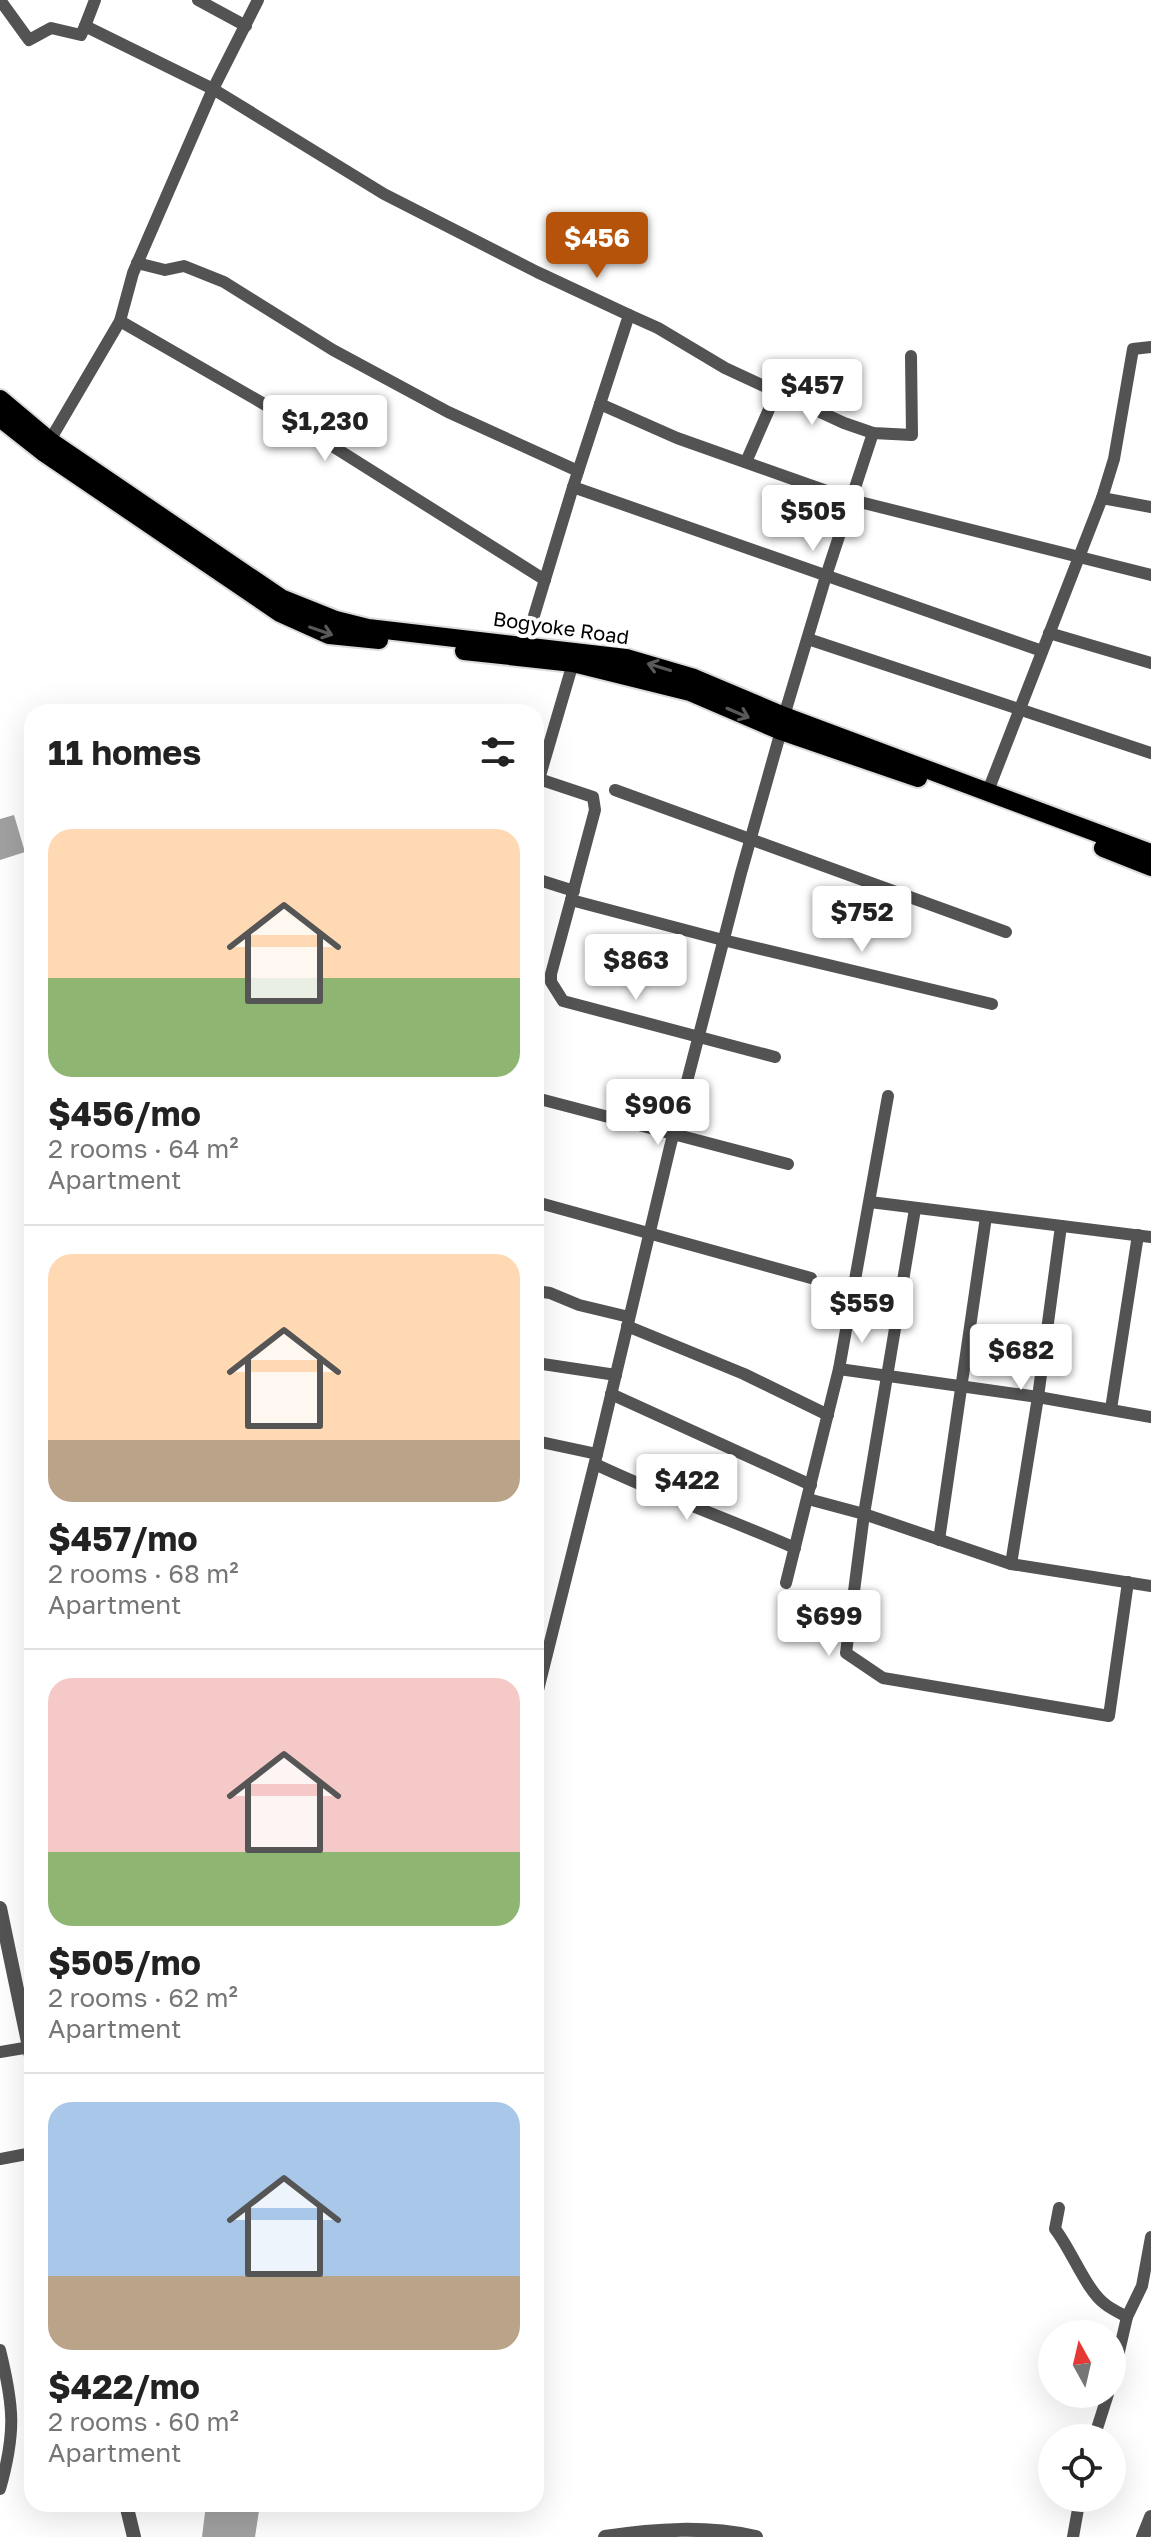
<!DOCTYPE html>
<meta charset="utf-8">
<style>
:root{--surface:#fff;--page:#f6f6f6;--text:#222;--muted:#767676;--line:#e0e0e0;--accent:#b45309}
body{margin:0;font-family:"Golos Text",sans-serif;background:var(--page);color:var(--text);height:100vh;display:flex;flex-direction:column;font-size:30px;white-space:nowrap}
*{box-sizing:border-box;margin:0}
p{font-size:26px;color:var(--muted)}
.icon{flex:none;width:44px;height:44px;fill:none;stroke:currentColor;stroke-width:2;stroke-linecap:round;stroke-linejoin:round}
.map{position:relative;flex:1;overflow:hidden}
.drawer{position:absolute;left:24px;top:704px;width:520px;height:1808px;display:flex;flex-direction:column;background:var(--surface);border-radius:24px;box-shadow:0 8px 32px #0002}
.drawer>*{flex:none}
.needle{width:52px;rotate:352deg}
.fabs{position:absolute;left:1038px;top:2320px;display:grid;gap:16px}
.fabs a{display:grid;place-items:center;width:88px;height:88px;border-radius:50%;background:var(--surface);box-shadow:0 8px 32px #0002;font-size:40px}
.price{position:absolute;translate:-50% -68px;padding:0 18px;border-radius:8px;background:#fff;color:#222;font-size:26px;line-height:52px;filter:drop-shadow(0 2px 4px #0008)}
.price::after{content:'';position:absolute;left:50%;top:48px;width:24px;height:18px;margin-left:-12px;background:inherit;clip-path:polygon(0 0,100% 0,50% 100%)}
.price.active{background:var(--accent);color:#fff}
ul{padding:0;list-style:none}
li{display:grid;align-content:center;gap:16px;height:424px;padding:0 24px}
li+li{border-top:2px solid var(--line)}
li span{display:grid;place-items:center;height:248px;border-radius:24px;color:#555}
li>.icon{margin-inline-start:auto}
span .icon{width:144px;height:144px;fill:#fffc;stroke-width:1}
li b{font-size:34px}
h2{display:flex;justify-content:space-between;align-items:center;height:96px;padding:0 24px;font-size:34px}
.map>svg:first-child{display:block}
</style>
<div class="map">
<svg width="1151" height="2537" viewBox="0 0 1151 2537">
<rect width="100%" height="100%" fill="#fff"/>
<g fill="#a1a1a1">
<polygon points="14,815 25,852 0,860 0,819"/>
<polygon points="206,2504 260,2504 255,2537 202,2537"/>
</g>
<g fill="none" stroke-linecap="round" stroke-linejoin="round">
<g stroke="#dbdbdb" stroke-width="22">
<g id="primary">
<polyline points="0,399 50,441 281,598 336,620 368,628 626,658 694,678 784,716 1151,853"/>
<polyline points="0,418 43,452 280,613 329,635 379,640"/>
<polyline points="464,651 573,663 690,692 781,731 918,778"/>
<polyline points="1103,848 1151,867"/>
</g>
</g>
<g stroke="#535353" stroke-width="12">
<polyline points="0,0 29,40 51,28 81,35 85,26 213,89 384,194 537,272 629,315 573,487 523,652"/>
<polyline points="198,0 246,26"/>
<polyline points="85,26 95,0"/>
<polyline points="137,263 165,270 184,266 224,282 333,350 448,412 578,471"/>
<polyline points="629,315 658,328 725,368 844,423 873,433 912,435 911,356"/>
<polyline points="120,321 283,415 545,580"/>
<polyline points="600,404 677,438 852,500 1151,575"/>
<polyline points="46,447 120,321 133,273 213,89 258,0"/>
<polyline points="746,462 777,391"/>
<polyline points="573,487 1042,651"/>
<polyline points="1102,498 1114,459 1133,349 1151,347"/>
<polyline points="1049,633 1151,663"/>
<polyline points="808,639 1151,753"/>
<polyline points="784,716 826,576 873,433"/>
<polyline points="536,778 593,797 595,810 571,900 723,940 992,1004"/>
<polyline points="539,779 573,663"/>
<polyline points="615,790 1006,932"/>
<polyline points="988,791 1102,498 1151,507"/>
<polyline points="536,879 574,891"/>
<polyline points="571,900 551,974 551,982 563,1001 775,1057"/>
<polyline points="536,1098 788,1164"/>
<polyline points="536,1202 811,1278"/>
<polyline points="870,1202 1151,1237"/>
<polyline points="915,1209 864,1514 846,1653 883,1678 1109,1716 1128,1582"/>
<polyline points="536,1291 550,1293 579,1305 629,1317"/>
<polyline points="627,1326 744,1374 828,1415"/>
<polyline points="536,1363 616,1375"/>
<polyline points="839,1369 1038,1397 1151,1417"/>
<polyline points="611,1394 811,1485"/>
<polyline points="1111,1409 1138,1235"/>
<polyline points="536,1441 597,1454"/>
<path d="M 595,1464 C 660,1495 729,1519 795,1548"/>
<polyline points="808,1499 864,1514 1011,1564 1151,1586"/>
<polyline points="939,1540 986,1217"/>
<polyline points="1011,1564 1038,1397 1061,1226"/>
<polyline points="786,1583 839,1369 888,1096"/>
<polyline points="536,1698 597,1454 670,1147 741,873 781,731"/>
<polyline points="0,2052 30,2047"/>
<polyline points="0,2159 32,2153"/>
<path d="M 1059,2208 L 1055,2229 C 1071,2249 1086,2290 1105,2304 C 1111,2309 1120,2313 1127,2317"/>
<path d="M 0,2350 C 14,2407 16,2432 0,2489"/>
<polyline points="1112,2382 1127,2317 1142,2286 1151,2237"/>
<polyline points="1094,2438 1108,2394"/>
<polyline points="1073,2537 1080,2498"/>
</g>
<g stroke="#535353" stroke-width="14">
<polyline points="0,1908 32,2061"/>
<polyline points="126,2504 134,2537"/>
<path d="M 605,2537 C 656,2529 706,2526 756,2537"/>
<polyline points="1143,2537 1151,2517"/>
</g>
<use href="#primary" stroke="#000" stroke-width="18"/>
</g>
<defs><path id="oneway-shaft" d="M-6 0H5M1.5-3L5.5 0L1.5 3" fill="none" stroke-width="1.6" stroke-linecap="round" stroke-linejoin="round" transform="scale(2)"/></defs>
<g stroke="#595959">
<use href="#oneway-shaft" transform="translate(321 631) rotate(19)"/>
<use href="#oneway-shaft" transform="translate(659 667) rotate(-163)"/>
<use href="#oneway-shaft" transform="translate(738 713) rotate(23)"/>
</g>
<g text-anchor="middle" stroke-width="8" stroke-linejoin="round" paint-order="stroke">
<g font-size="20" fill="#000" stroke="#fff">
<text transform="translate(561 628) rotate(8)" y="7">Bogyoke Road</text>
</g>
</g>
</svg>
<div class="fabs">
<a><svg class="needle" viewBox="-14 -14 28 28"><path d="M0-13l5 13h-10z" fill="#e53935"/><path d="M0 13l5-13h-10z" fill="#767676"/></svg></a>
<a><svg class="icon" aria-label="locate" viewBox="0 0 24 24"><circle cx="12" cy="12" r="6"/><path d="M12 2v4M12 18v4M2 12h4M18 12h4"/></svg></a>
</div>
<b class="price active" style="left:597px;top:280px">$456</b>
<b class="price" style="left:812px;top:427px">$457</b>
<b class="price" style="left:325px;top:463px">$1,230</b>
<b class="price" style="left:813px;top:553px">$505</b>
<b class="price" style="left:862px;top:954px">$752</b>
<b class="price" style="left:636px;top:1002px">$863</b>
<b class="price" style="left:658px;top:1147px">$906</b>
<b class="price" style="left:862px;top:1345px">$559</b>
<b class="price" style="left:1021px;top:1392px">$682</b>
<b class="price" style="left:687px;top:1522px">$422</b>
<b class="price" style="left:829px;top:1658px">$699</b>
<section class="drawer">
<h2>11 homes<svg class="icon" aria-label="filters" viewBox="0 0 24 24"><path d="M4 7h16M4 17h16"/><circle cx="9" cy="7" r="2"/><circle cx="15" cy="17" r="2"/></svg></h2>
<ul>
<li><span style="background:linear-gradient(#ffd9b3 60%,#8fb573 0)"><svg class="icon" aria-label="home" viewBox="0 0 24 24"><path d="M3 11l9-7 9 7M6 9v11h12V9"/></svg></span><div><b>$456/mo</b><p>2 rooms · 64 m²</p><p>Apartment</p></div></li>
<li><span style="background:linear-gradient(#ffd9b3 75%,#b9a48a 0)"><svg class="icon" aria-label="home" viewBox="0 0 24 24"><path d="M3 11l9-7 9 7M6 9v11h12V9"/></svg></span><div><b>$457/mo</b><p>2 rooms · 68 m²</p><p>Apartment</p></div></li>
<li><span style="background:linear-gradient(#f6c9c9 70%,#8fb573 0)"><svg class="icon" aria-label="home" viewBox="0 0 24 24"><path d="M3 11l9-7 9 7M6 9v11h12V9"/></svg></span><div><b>$505/mo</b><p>2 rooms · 62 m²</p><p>Apartment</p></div></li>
<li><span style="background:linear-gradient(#a9c7e8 70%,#b9a48a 0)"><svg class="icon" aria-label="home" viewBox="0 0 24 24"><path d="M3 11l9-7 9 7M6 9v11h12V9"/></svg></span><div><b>$422/mo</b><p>2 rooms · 60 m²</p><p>Apartment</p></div></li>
</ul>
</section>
</div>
